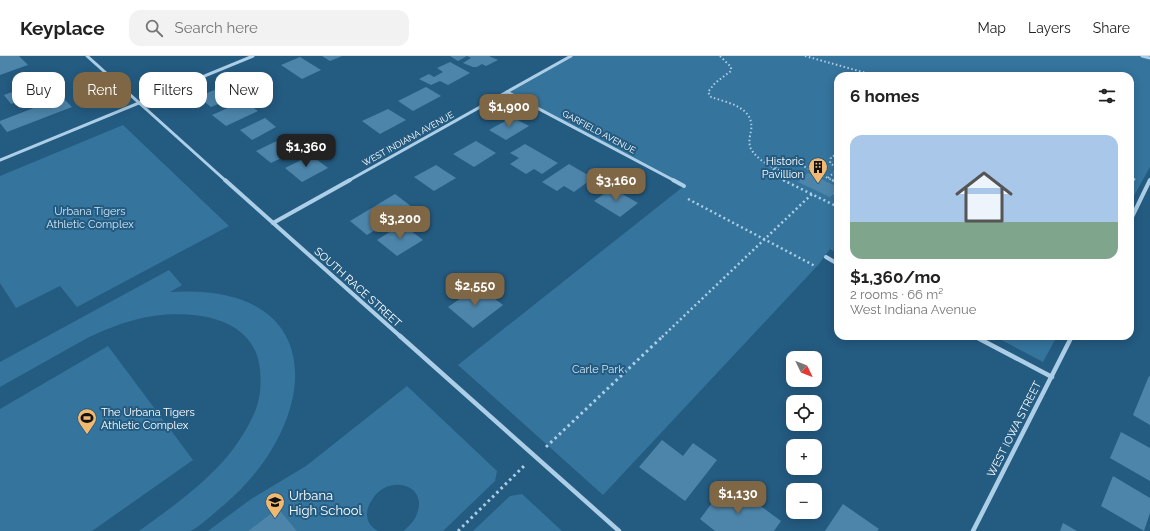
<!DOCTYPE html>
<meta charset="utf-8">
<style>
:root{--surface:#fff;--page:#f2f2f2;--text:#222;--muted:#767676;--line:#e0e0e0;--accent:#7f6645}
body{margin:0;font-family:Raleway,sans-serif;background:var(--page);color:var(--text);height:100vh;display:flex;flex-direction:column;font-size:15px;white-space:nowrap}
*{box-sizing:border-box;margin:0}
p{font-size:13px;color:var(--muted)}
.icon{flex:none;width:22px;height:22px;fill:none;stroke:currentColor;stroke-width:2;stroke-linecap:round;stroke-linejoin:round}
.map{position:relative;flex:1;overflow:hidden}
.sheet{position:absolute;left:834px;top:16px;width:300px;height:268px;display:flex;flex-direction:column;background:var(--surface);border-radius:12px;box-shadow:0 2px 10px #0003}
.sheet>*{flex:none}
.guide{position:absolute;left:12px;top:16px;width:380px;height:36px;display:flex;gap:8px}
.needle{width:26px;rotate:133deg}
.buttons{position:absolute;left:786px;top:295px;display:grid;gap:8px}
.buttons a{display:grid;place-items:center;width:36px;height:36px;border-radius:8px;background:var(--surface);box-shadow:0 2px 10px #0003;font-size:20px}
.price{position:absolute;translate:-50% -34px;padding:0 9px;border-radius:8px;background:var(--accent);color:#fff;font-size:13px;line-height:26px;filter:drop-shadow(0 1px 2px #0008)}
.price::after{content:'';position:absolute;left:50%;top:24px;width:12px;height:9px;margin-left:-6px;background:inherit;clip-path:polygon(0 0,100% 0,50% 100%)}
.price.selected{background:#222;color:#fff}
ul{padding:0;list-style:none}
li{display:grid;align-content:center;gap:8px;height:212px;padding:0 16px}
li+li{border-top:1px solid var(--line)}
li span{display:grid;place-items:center;height:124px;border-radius:12px;color:#555}
li>.icon{margin-inline-start:auto}
span .icon{width:72px;height:72px;fill:#fffc;stroke-width:1}
li b{font-size:17px}
h2{display:flex;justify-content:space-between;align-items:center;height:48px;padding:0 16px;font-size:17px}
.chip{padding:0 14px;border-radius:12px;background:var(--surface);box-shadow:0 2px 10px #0003;font-size:14px;line-height:36px}
.chip.selected{background:var(--accent);color:#fff}
header{display:flex;align-items:center;gap:24px;box-sizing:border-box;height:56px;padding:0 20px;background:var(--surface);border-bottom:1px solid var(--line)}
header strong{font-size:19px}
nav{display:flex;gap:22px;margin-inline-start:auto;font-size:14px}
.search{width:280px;height:36px;background:var(--page);display:flex;align-items:center;gap:10px;box-sizing:border-box;padding:0 14px;border-radius:12px;color:var(--muted);font-size:15px}
.map>svg:first-child{display:block}
</style>
<header>
<strong>Keyplace</strong>
<div class="search"><svg class="icon" aria-label="search" viewBox="0 0 24 24"><circle cx="10" cy="10" r="6"/><path d="M15 15l6 6"/></svg>Search here</div>
<nav><a>Map</a><a>Layers</a><a>Share</a></nav>
</header>
<div class="map">
<svg width="1150" height="475" viewBox="0 0 1150 475">
<rect width="100%" height="100%" fill="#245b81"/>
<g fill="#35749d">
<polygon points="571,0 1142,0 1150,3 1150,111 1130,147 1130,20 838,20 838,198 830,193 819,208 603,439 458,309 684,130 507,36"/>
<polygon points="123,69 229,170 77,251 60,230 16,252 0,227 0,120"/>
<path d="M 169,214 L 182,229 L 170,236 C 333,225 321,367 224,449 C 217,454 198,473 190,475 C 186,475 180,475 175,475 C 163,475 151,475 139,475 C 183,443 229,412 253,360 C 261,344 262,324 259,307 C 249,255 178,253 138,263 C 121,267 105,274 89,281 L 0,331 L 0,306 Z"/>
<polygon points="994,280 1057,280 1043,306"/>
<polygon points="108,290 193,404 92,475 0,475 0,353"/>
<path d="M 407,330 L 497,415 L 495,425 L 443,475 L 404,475 C 408,470 414,466 416,460 C 431,428 387,417 372,444 C 369,448 367,453 367,458 C 367,466 371,471 378,475 L 297,475 L 278,452 L 248,475 L 208,475 L 251,443 L 306,410 Z"/>
<polygon points="522,438 562,475 473,475 510,440"/>
</g>
<g fill="#4d85aa">
<polygon points="0,0 19,0 28,9 0,19"/>
<polygon points="322,0 342,0 330,5"/>
<polygon points="450,0 489,0 498,4 486,10 482,8 477,11 473,11 463,7 471,2 467,0 458,5"/>
<polygon points="300,1 321,14 302,23 281,9"/>
<polygon points="450,6 470,17 448,29 440,25 431,29 419,23 429,18 434,21 443,16 437,12"/>
<polygon points="43,25 54,37 28,47 25,43 11,48 4,39"/>
<polygon points="221,31 235,41 211,51 198,41"/>
<polygon points="426,31 441,40 413,55 398,45"/>
<polygon points="62,41 72,51 7,76 0,67 0,65"/>
<polygon points="244,45 258,55 226,70 212,59"/>
<polygon points="388,53 406,64 380,78 362,65"/>
<polygon points="512,61 529,70 506,84 489,74"/>
<polygon points="265,62 276,71 252,84 240,74"/>
<polygon points="287,80 302,92 271,107 256,95"/>
<polygon points="476,85 496,97 474,111 453,98"/>
<polygon points="525,88 558,107 542,118 534,113 526,118 510,108 519,102 510,97"/>
<polygon points="311,99 328,112 302,126 285,112"/>
<polygon points="569,108 593,122 574,136 564,130 557,135 542,126"/>
<polygon points="436,109 456,122 434,135 414,121"/>
<polygon points="808,117 838,131 838,133 830,141 798,126"/>
<polygon points="612,132 638,147 620,161 594,145"/>
<polygon points="395,138 412,151 367,179 350,165"/>
<polygon points="402,168 423,184 397,200 377,184"/>
<polygon points="478,230 503,249 473,272 448,251"/>
<polygon points="1149,320 1150,321 1150,369 1133,359"/>
<polygon points="1121,376 1150,392 1150,425 1110,402"/>
<polygon points="662,384 683,400 693,387 717,404 685,445 639,411"/>
<polygon points="1113,420 1150,442 1150,457 1144,475 1101,450"/>
<polygon points="724,431 747,449 751,443 781,465 774,475 715,475 700,463"/>
<polygon points="843,448 879,473 877,475 825,475"/>
<polygon points="278,452 297,475 248,475"/>
<polygon points="1063,467 1077,475 1060,475"/>
</g>
<g fill="none" stroke-linecap="round" stroke-linejoin="round">
<g stroke="#accfe7" stroke-width="2" stroke-dasharray="1.5 2.5" stroke-linecap="butt">
<path d="M 720,0 L 731,11 L 731,15 L 715,27 L 708,36 L 711,41 C 728,47 755,51 751,75 C 750,80 748,87 751,93 C 760,109 785,116 801,123"/>
<polyline points="805,0 877,20"/>
<polyline points="838,98 831,101 830,107 838,113"/>
<polyline points="828,122 838,113"/>
<polyline points="1130,122 1136,124"/>
<polyline points="785,125 773,119 771,116 780,107 791,104 834,125"/>
</g>
<g stroke="#accfe7" stroke-width="2.5" stroke-dasharray="2 3" stroke-linecap="butt">
<polyline points="783,124 838,151"/>
<polyline points="832,124 838,127"/>
<polyline points="834,137 838,140"/>
<polyline points="688,143 815,210"/>
<polyline points="662,281 812,138"/>
</g>
<g stroke="#accfe7" stroke-width="3" stroke-dasharray="2.5 3.5" stroke-linecap="butt">
<polyline points="546,391 663,280"/>
<polyline points="458,475 525,409"/>
</g>
<g stroke="#accfe7" stroke-width="3">
<polyline points="87,0 226,125"/>
<polyline points="1142,0 1150,2"/>
<polyline points="507,36 675,125"/>
<polyline points="0,104 253,0"/>
<polyline points="348,125 571,0"/>
</g>
<g stroke="#accfe7" stroke-width="4">
<polyline points="225,124 401,281"/>
<polyline points="673,124 684,130"/>
<polyline points="1130,165 1150,124"/>
<polyline points="273,167 350,124"/>
<polyline points="826,201 838,208"/>
<polyline points="974,280 976,281"/>
</g>
<g stroke="#accfe7" stroke-width="4.5">
<polyline points="400,280 619,475"/>
<polyline points="974,280 1052,321"/>
<polyline points="973,475 1072,280"/>
</g>
</g>
<defs>
<g id="building-pin" transform="scale(1)"><path d="M0 17L-7.5 6A9.5 9.5 0 1 1 7.5 6Z" fill="#f1b870" stroke="#245b81"/><path d="M-4-6H4V6H1V3H-1V6H-4ZM-2.5-4.3h1.7v1.8h-1.7ZM.8-4.3h1.7v1.8H.8ZM-2.5-1h1.7V.8h-1.7ZM.8-1h1.7V.8H.8Z" fill="#111"/></g>
<g id="stadium-pin" transform="scale(1)"><path d="M0 17L-7.5 6A9.5 9.5 0 1 1 7.5 6Z" fill="#f1b870" stroke="#245b81"/><path d="M0-5a6.5 5 0 1 0 0 10a6.5 5 0 1 0 0-10ZM-3.5-1.8h7v3.6h-7Z" fill="#111"/></g>
<g id="school-pin" transform="scale(1)"><path d="M0 17L-7.5 6A9.5 9.5 0 1 1 7.5 6Z" fill="#f1b870" stroke="#245b81"/><path d="M0-5L7-2L0 1L-7-2ZM-4 1L0 2.5L4 1V4Q0 6-4 4Z" fill="#111"/></g>
</defs>
<g fill-rule="evenodd">
<use href="#building-pin" x="818" y="111"/>
<use href="#stadium-pin" x="87" y="362"/>
<use href="#school-pin" x="275" y="446"/>
</g>
<g text-anchor="middle" stroke-width="4" stroke-linejoin="round" paint-order="stroke">
<g font-size="9" fill="#fff" stroke="#245b81">
<text transform="translate(599 76) rotate(28)" y="3">GARFIELD AVENUE</text>
<text transform="translate(408 83) rotate(-29)" y="3">WEST INDIANA AVENUE</text>
</g>
<g font-size="11" fill="#fff" stroke="#245b81" text-anchor="end">
<text x="804" y="109">Historic<tspan x="804" dy="13">Pavillion</tspan></text>
<text x="101" y="360" text-anchor="start">The Urbana Tigers<tspan x="101" dy="13">Athletic Complex</tspan></text>
</g>
<g font-size="11" fill="#cfe6f5" stroke="#245b81">
<text x="90" y="159">Urbana Tigers<tspan x="90" dy="13">Athletic Complex</tspan></text>
<text x="598" y="317">Carle Park</text>
</g>
<g font-size="11" fill="#fff" stroke="#245b81">
<text transform="translate(358 231) rotate(42)" y="4">SOUTH RACE STREET</text>
<text transform="translate(1014 373) rotate(-63)" y="4">WEST IOWA STREET</text>
</g>
<g font-size="13" fill="#fff" stroke="#245b81" text-anchor="start">
<text x="289" y="444">Urbana<tspan x="289" dy="15">High School</tspan></text>
</g>
</g>
</svg>
<div class="buttons">
<a><svg class="needle" viewBox="-14 -14 28 28"><path d="M0-13l5 13h-10z" fill="#e53935"/><path d="M0 13l5-13h-10z" fill="#767676"/></svg></a>
<a><svg class="icon" aria-label="locate" viewBox="0 0 24 24"><circle cx="12" cy="12" r="6"/><path d="M12 2v4M12 18v4M2 12h4M18 12h4"/></svg></a>
<a>+</a>
<a>−</a>
</div>
<b class="price" style="left:509px;top:72px">$1,900</b>
<b class="price selected" style="left:306px;top:112px">$1,360</b>
<b class="price" style="left:616px;top:146px">$3,160</b>
<b class="price" style="left:400px;top:184px">$3,200</b>
<b class="price" style="left:475px;top:251px">$2,550</b>
<b class="price" style="left:738px;top:459px">$1,130</b>
<div class="guide">
<a class="chip">Buy</a>
<a class="chip selected">Rent</a>
<a class="chip">Filters</a>
<a class="chip">New</a>
</div>
<section class="sheet">
<h2>6 homes<svg class="icon" aria-label="filters" viewBox="0 0 24 24"><path d="M4 7h16M4 17h16"/><circle cx="9" cy="7" r="2"/><circle cx="15" cy="17" r="2"/></svg></h2>
<ul>
<li><span style="background:linear-gradient(#a9c7e8 70%,#7fa58c 0)"><svg class="icon" aria-label="home" viewBox="0 0 24 24"><path d="M3 11l9-7 9 7M6 9v11h12V9"/></svg></span><div><b>$1,360/mo</b><p>2 rooms · 66 m²</p><p>West Indiana Avenue</p></div></li>
</ul>
</section>
</div>
